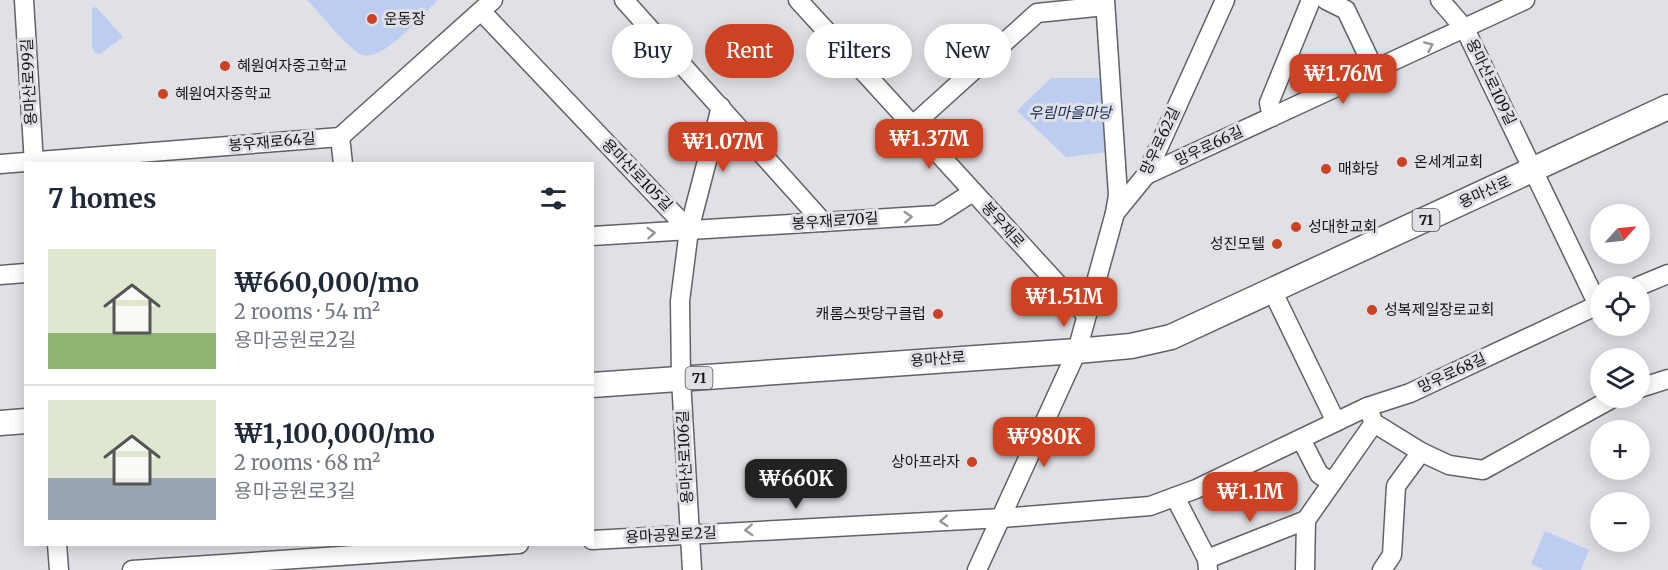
<!DOCTYPE html>
<meta charset="utf-8">
<style>
:root{--surface:#fff;--page:#f2f2f3;--text:#1f2937;--muted:#747a83;--line:#e0e1e3;--accent:#cc4223}
body{margin:0;font-family:Merriweather,"Noto Sans KR",serif;background:var(--page);color:var(--text);height:100vh;display:flex;flex-direction:column;font-size:22px;white-space:nowrap}
*{box-sizing:border-box;margin:0}
p{font-size:20px;color:var(--muted)}
.icon{flex:none;width:33px;height:33px;fill:none;stroke:currentColor;stroke-width:2;stroke-linecap:round;stroke-linejoin:round}
.map{position:relative;flex:1;overflow:hidden}
.side{position:absolute;left:24px;top:162px;width:570px;height:384px;display:flex;flex-direction:column;background:var(--surface);border-radius:0px;box-shadow:0 3px 15px #0003}
.side>*{flex:none}
.hud{position:absolute;left:612px;top:24px;width:570px;height:54px;display:flex;gap:12px}
.needle{width:39px;rotate:63deg}
.fabs{position:absolute;left:1590px;top:204px;display:grid;gap:12px}
.fabs a{display:grid;place-items:center;width:60px;height:60px;border-radius:50%;background:var(--surface);box-shadow:0 3px 15px #0003;font-size:30px}
.price{position:absolute;translate:-50% -51px;padding:0 14px;border-radius:12px;background:var(--accent);color:#fff;font-size:20px;line-height:39px;filter:drop-shadow(0 2px 3px #0008)}
.price::after{content:'';position:absolute;left:50%;top:36px;width:18px;height:14px;margin-left:-9px;background:inherit;clip-path:polygon(0 0,100% 0,50% 100%)}
.price.selected{background:#222;color:#fff}
ul{padding:0;list-style:none}
li{display:flex;align-items:center;gap:18px;height:150px;padding:0 24px}
li+li{border-top:2px solid var(--line)}
li span{display:grid;place-items:center;flex:none;width:168px;height:120px;border-radius:0px;color:#555}
li>.icon{margin-inline-start:auto}
span .icon{width:72px;height:72px;fill:#fffc;stroke-width:1}
li b{font-size:26px}
h2{display:flex;justify-content:space-between;align-items:center;height:72px;padding:0 24px;font-size:26px}
.tag{padding:0 21px;border-radius:27px;background:var(--surface);box-shadow:0 3px 15px #0003;font-size:21px;line-height:54px}
.tag.selected{background:var(--accent);color:#fff}
.map>svg:first-child{display:block}
</style>
<div class="map">
<svg width="1668" height="570" viewBox="0 0 1668 570">
<rect width="100%" height="100%" fill="#dfe1e6"/>
<g fill="#bdcdf1">
<path d="M 307,0 L 438,0 C 423,14 381,65 360,54 C 346,46 320,13 307,0 Z"/>
<polygon points="96,7 123,37 100,54 95,53 92,48 92,8"/>
<polygon points="1051,78 1104,78 1109,152 1066,157 1017,111"/>
<polygon points="1545,531 1589,550 1581,570 1544,570 1531,564"/>
</g>
<g fill="none" stroke-linecap="round" stroke-linejoin="round">
<g stroke="#606266" stroke-width="21">
<g id="minor">
<polyline points="24,0 34,164"/>
<polyline points="624,0 823,222"/>
<polyline points="798,0 1086,315"/>
<polyline points="1105,0 1118,195 1115,213"/>
<polyline points="1326,0 1346,10 1375,71"/>
<polyline points="1440,0 1465,29 1598,305"/>
<polyline points="481,11 689,230 680,301 681,379 692,570"/>
<polyline points="1272,117 1269,103 1311,0"/>
<polyline points="913,125 1037,13 1105,6"/>
<polyline points="340,137 343,164"/>
<polyline points="0,164 340,137 493,0"/>
<polyline points="1146,175 1525,0"/>
<polyline points="689,230 721,107"/>
<polyline points="592,236 937,215 973,192"/>
<polyline points="0,275 26,273"/>
<polyline points="1639,286 1668,274"/>
<polyline points="1272,290 1336,422"/>
<polyline points="1640,388 1668,379"/>
<polyline points="1374,423 1421,452"/>
<polyline points="1301,439 1319,474 1332,483"/>
<polyline points="1175,497 1207,559 1208,570"/>
<polyline points="592,540 1002,518 1150,506 1196,489 1367,407 1410,393 1600,304"/>
<polyline points="57,544 59,570"/>
<polyline points="1207,559 1306,520"/>
<polyline points="132,570 519,544"/>
<polyline points="977,570 1077,351 1115,213 1146,175 1225,0"/>
<polyline points="1305,570 1306,520 1374,423 1367,407"/>
<polyline points="1382,570 1392,555 1396,486 1421,452 1449,465 1483,470 1613,398"/>
</g>
</g>
<g stroke="#606266" stroke-width="27">
<g id="major">
<polyline points="592,385 1077,351 1131,346 1171,337 1668,107"/>
<polyline points="0,423 26,421"/>
</g>
</g>
<use href="#minor" stroke="#fff" stroke-width="18"/>
<use href="#major" stroke="#fff" stroke-width="24"/>
</g>
<defs><path id="oneway-chevron" d="M-2-3.5L2.5 0L-2 3.5" fill="none" stroke-width="1.6" stroke-linecap="round" stroke-linejoin="round" transform="scale(1.5)"/></defs>
<g stroke="#969697">
<use href="#oneway-chevron" transform="translate(1429 46) rotate(-24)"/>
<use href="#oneway-chevron" transform="translate(908 217) rotate(-4)"/>
<use href="#oneway-chevron" transform="translate(651 233) rotate(-4)"/>
<use href="#oneway-chevron" transform="translate(944 521) rotate(177)"/>
<use href="#oneway-chevron" transform="translate(749 530) rotate(177)"/>
</g>
<g fill="#cc4223" stroke="#dfe1e6" stroke-width="2">
<circle cx="372" cy="19" r="6"/>
<circle cx="225" cy="66" r="6"/>
<circle cx="163" cy="94" r="6"/>
<circle cx="1402" cy="162" r="6"/>
<circle cx="1326" cy="169" r="6"/>
<circle cx="1296" cy="227" r="6"/>
<circle cx="1277" cy="244" r="6"/>
<circle cx="1372" cy="310" r="6"/>
<circle cx="938" cy="314" r="6"/>
<circle cx="972" cy="462" r="6"/>
</g>
<g text-anchor="middle" stroke-width="6" stroke-linejoin="round" paint-order="stroke">
<g fill="#dfe1e6" stroke="#525255" stroke-width="1.5">
<rect x="1412.5" y="209" width="27" height="22" rx="4.5"/>
<rect x="685.5" y="367" width="27" height="22" rx="4.5"/>
</g>
<g font-size="14" font-weight="bold" fill="#151517">
<text x="1426" y="225">71</text>
<text x="699" y="383">71</text>
</g>
<g font-size="15" fill="#151517" stroke="#dfe1e6" text-anchor="start">
<text x="384" y="24">운동장</text>
<text x="237" y="71">혜원여자중고학교</text>
<text x="175" y="99">혜원여자중학교</text>
<text x="1414" y="167">온세계교회</text>
<text x="1338" y="174">매화당</text>
<text x="1308" y="232">성대한교회</text>
<text x="1265" y="249" text-anchor="end">성진모텔</text>
<text x="1384" y="315">성복제일장로교회</text>
<text x="926" y="319" text-anchor="end">캐롬스팟당구클럽</text>
<text x="960" y="467" text-anchor="end">상아프라자</text>
</g>
<g font-size="15" fill="#151517" stroke="#dfe1e6">
<text transform="translate(29 82) rotate(-93)" y="5">용마산로99길</text>
<text transform="translate(1491 82) rotate(64)" y="5">용마산로109길</text>
<text transform="translate(1160 141) rotate(-65)" y="5">망우로62길</text>
<text transform="translate(272 142) rotate(-5)" y="5">봉우재로64길</text>
<text transform="translate(1209 146) rotate(-25)" y="5">망우로66길</text>
<text transform="translate(637 175) rotate(46)" y="5">용마산로105길</text>
<text transform="translate(1485 192) rotate(-25)" y="5">용마산로</text>
<text transform="translate(835 221) rotate(-4)" y="5">봉우재로70길</text>
<text transform="translate(1003 225) rotate(48)" y="5">봉우재로</text>
<text transform="translate(938 359) rotate(-4)" y="5">용마산로</text>
<text transform="translate(1452 373) rotate(-25)" y="5">망우로68길</text>
<text transform="translate(685 457) rotate(-93)" y="5">용마산로106길</text>
<text transform="translate(671 535) rotate(-3)" y="5">용마공원로2길</text>
</g>
<g font-size="15" font-style="italic" fill="#192a59" stroke="#dfe1e6">
<text x="1070" y="118">우림마을마당</text>
</g>
</g>
</svg>
<div class="fabs">
<a><svg class="needle" viewBox="-14 -14 28 28"><path d="M0-13l5 13h-10z" fill="#e53935"/><path d="M0 13l5-13h-10z" fill="#747a83"/></svg></a>
<a><svg class="icon" aria-label="locate" viewBox="0 0 24 24"><circle cx="12" cy="12" r="6"/><path d="M12 2v4M12 18v4M2 12h4M18 12h4"/></svg></a>
<a><svg class="icon" aria-label="layers" viewBox="0 0 24 24"><path d="M12 4l9 5-9 5-9-5zM3 14l9 5 9-5"/></svg></a>
<a>+</a>
<a>−</a>
</div>
<b class="price" style="left:1343px;top:105px">₩1.76M</b>
<b class="price" style="left:929px;top:170px">₩1.37M</b>
<b class="price" style="left:723px;top:173px">₩1.07M</b>
<b class="price" style="left:1064px;top:328px">₩1.51M</b>
<b class="price" style="left:1044px;top:468px">₩980K</b>
<b class="price selected" style="left:796px;top:510px">₩660K</b>
<b class="price" style="left:1250px;top:523px">₩1.1M</b>
<div class="hud">
<a class="tag">Buy</a>
<a class="tag selected">Rent</a>
<a class="tag">Filters</a>
<a class="tag">New</a>
</div>
<section class="side">
<h2>7 homes<svg class="icon" aria-label="filters" viewBox="0 0 24 24"><path d="M4 7h16M4 17h16"/><circle cx="9" cy="7" r="2"/><circle cx="15" cy="17" r="2"/></svg></h2>
<ul>
<li><span style="background:linear-gradient(#dfe7d0 70%,#8fb573 0)"><svg class="icon" aria-label="home" viewBox="0 0 24 24"><path d="M3 11l9-7 9 7M6 9v11h12V9"/></svg></span><div><b>₩660,000/mo</b><p>2 rooms · 54 m²</p><p>용마공원로2길</p></div></li>
<li><span style="background:linear-gradient(#dfe7d0 65%,#9aa5b1 0)"><svg class="icon" aria-label="home" viewBox="0 0 24 24"><path d="M3 11l9-7 9 7M6 9v11h12V9"/></svg></span><div><b>₩1,100,000/mo</b><p>2 rooms · 68 m²</p><p>용마공원로3길</p></div></li>
</ul>
</section>
</div>
